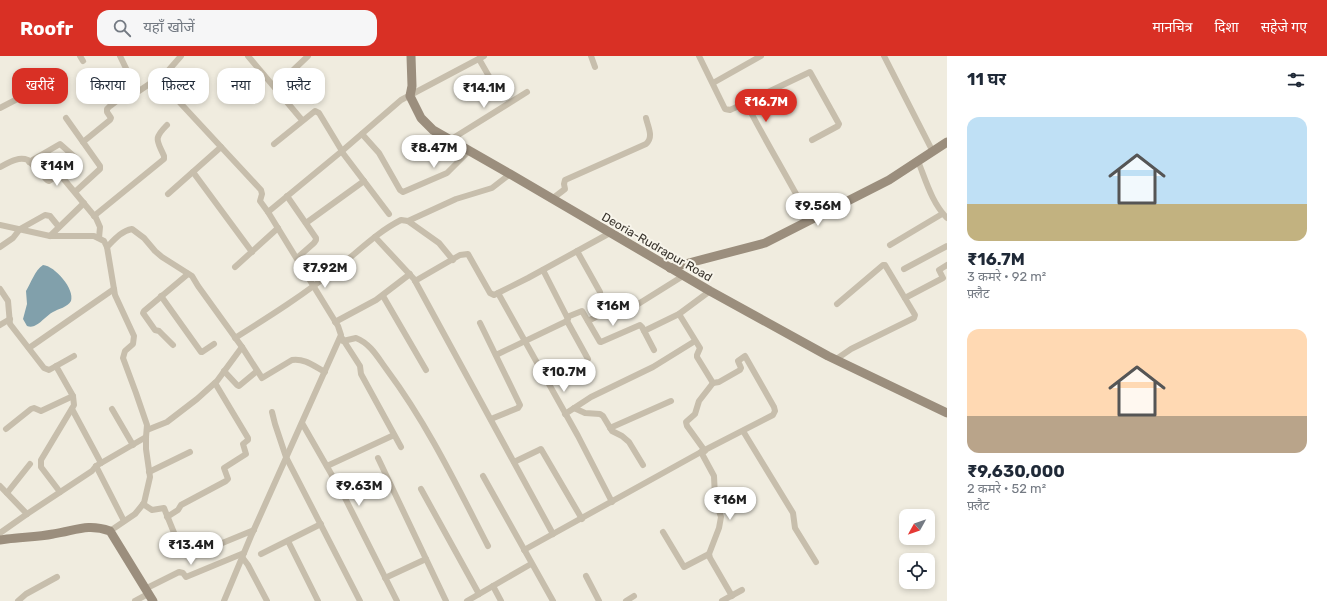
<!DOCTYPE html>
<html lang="hi">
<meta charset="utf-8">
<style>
:root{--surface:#fff;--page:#f6f6f7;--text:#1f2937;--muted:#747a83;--accent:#d93025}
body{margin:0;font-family:Rubik,"Noto Sans Devanagari",sans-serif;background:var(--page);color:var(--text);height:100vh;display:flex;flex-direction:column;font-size:15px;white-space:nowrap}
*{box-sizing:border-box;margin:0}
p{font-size:13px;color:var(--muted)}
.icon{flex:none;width:22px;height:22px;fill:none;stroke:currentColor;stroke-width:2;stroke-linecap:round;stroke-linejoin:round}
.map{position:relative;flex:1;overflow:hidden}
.sheet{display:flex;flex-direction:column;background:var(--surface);width:380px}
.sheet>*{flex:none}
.hud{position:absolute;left:12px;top:12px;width:380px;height:36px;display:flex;gap:8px}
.needle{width:26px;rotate:230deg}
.buttons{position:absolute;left:899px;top:453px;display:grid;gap:8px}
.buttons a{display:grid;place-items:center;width:36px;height:36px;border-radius:8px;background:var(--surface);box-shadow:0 2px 6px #0003;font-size:20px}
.price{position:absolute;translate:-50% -34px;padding:0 9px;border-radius:14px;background:#fff;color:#222;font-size:13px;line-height:26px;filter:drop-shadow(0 1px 2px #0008)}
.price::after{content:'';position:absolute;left:50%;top:24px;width:12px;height:9px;margin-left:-6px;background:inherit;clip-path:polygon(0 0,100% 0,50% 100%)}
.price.active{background:var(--accent);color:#fff}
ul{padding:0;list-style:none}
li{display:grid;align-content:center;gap:8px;height:212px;padding:0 20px}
li span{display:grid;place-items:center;height:124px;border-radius:12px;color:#555}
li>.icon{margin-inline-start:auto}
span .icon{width:72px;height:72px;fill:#fffc;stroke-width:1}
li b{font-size:17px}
h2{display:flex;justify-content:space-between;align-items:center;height:48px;padding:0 20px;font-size:17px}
.chip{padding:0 14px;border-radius:12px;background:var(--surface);box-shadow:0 2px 6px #0003;font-size:14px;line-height:36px}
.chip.active{background:var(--accent);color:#fff}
header{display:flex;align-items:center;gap:24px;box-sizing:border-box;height:56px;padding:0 20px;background:var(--accent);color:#fff}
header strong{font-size:19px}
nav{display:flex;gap:22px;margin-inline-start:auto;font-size:14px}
.search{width:280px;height:36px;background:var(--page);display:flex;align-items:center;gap:10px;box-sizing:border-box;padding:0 14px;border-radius:12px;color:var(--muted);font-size:15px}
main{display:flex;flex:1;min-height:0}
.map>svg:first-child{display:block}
</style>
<header>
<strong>Roofr</strong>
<div class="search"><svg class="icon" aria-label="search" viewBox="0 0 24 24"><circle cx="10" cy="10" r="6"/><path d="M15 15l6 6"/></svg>यहाँ खोजें</div>
<nav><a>मानचित्र</a><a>दिशा</a><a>सहेजे गए</a></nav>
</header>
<main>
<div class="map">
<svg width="947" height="545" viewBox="0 0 947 545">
<rect width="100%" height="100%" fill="#f0ecdf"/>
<path fill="#81a0ab" d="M 43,209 C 55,210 75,233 71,245 C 68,251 58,253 53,256 C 47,259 42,266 36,269 C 33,271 30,271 27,270 L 23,263 L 27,248 L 26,235 C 31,227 35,214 43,209 Z"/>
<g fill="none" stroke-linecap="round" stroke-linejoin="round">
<g stroke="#c7beac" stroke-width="6">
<polyline points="80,0 83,5"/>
<polyline points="120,0 135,31 139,35 167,16 181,0"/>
<polyline points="248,0 302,64"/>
<polyline points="308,0 288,19 313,45"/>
<polyline points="591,0 595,11"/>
<path d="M 699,0 L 725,53 L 730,54 L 743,48 L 747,49 C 767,88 790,125 810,164"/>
<polyline points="884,0 933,96"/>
<polyline points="479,3 498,36"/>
<polyline points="158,23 261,134 262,138 260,145 268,156"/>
<polyline points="713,27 761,0"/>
<polyline points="743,48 810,16 839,68 838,70 812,84"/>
<polyline points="0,52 25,39"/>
<polyline points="66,62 100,110 100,113 75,136"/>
<polyline points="362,78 379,97 400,134 403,136 447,117 469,95"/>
<polyline points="450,84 527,36"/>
<polyline points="83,86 110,64 111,62 107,56 107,53 110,50 135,31"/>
<polyline points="274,88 315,55 319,57 342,95"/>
<polyline points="342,96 389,158"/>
<path d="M 918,105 C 926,125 932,147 947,162"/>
<polyline points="29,106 60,88 77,103"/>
<path d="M 0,111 C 8,107 18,100 28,104 L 47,124 L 49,125 L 55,121 L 62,121 L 96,162 L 100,171 L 99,182"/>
<polyline points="193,116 252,196"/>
<polyline points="168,138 221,91"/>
<polyline points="287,140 316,182 316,184 314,187 297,202"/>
<path d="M 552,143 L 565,133 L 564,128 L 565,124 L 646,88 C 654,81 648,71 646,62"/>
<path d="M 94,160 L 164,103 L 164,100 C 157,84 153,83 167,69"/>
<polyline points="408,165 456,143 492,132 510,118"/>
<polyline points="306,167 364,125"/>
<polyline points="0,169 50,180 94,180 104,185 107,191 115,239 134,280 133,288 125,295 123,302 136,337 147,369 146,381 146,393 150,421 144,447 135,458 110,475"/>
<polyline points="50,180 84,147"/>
<polyline points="375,181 414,223 553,478"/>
<polyline points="890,189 942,158"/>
<polyline points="0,191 13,182 20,173 45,159 50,160 59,171"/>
<path d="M 107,191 C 114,184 121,175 132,173 L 144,182 L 155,195 L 162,201 L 192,220 L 198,230 L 242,291 L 217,325 L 197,343 L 167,366 L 147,374"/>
<polyline points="577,195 600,236"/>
<polyline points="235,211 278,172"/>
<polyline points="904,213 947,190"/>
<polyline points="415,225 460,199 468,198 490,237 494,239 528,222 610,177"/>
<polyline points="0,233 8,245 10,268 44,312 49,314 74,300"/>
<polyline points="498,237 578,380 612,446"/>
<polyline points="161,240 201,296 202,296 214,288"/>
<polyline points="383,240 426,314"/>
<polyline points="905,242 943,222 939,214 947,209"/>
<polyline points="635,250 683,220"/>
<polyline points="567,261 582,255 600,286 601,286 640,269 642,271 654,294"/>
<polyline points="567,265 588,303"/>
<polyline points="588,265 623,247"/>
<polyline points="335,266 376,244 410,218"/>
<polyline points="480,267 520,349 518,352 491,363"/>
<polyline points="0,269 10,263"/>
<polyline points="644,275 679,258 710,235"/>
<path d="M 235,282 C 270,260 305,238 337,212 C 358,196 377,176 401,164 L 408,165 L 439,187 L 453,204"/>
<polyline points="342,282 360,310 361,318 401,391"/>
<path d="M 343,285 L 356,282 C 371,288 378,302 387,314 C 428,369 457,430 488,490"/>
<polyline points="173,289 159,275 155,274 143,257 144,255 188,218"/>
<path d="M 242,291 L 262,322 L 292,304 C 305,302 315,311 325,316"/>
<polyline points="29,292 114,233"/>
<polyline points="496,299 567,265 568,263 543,214"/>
<polyline points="835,304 851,293 914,262 915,259 885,209 883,209 837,248"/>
<polyline points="56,310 73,340 74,349 41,404 41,411 60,436"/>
<polyline points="224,315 237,329 239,330 257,315"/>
<polyline points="574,352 585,357 600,358 603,360 612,375 622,380 629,386 643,409"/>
<polyline points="72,353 101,407"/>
<polyline points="112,353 133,389"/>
<polyline points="272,356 275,368 286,401 360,545"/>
<polyline points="565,358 591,341 653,311 695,285"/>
<polyline points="302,367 345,442 397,545"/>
<polyline points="610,372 671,345"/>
<polyline points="6,373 31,353 34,352 41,355 73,340"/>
<polyline points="743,375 793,457 795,472 816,506"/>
<polyline points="705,395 687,370 686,366 695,358 699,345 713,327"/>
<polyline points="701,396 714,420 715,442 721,461 719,472 709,498 710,502 732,540"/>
<polyline points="378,402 446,545"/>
<polyline points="514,406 539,394 541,393 582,463"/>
<polyline points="96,410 124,465"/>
<polyline points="327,410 394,379"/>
<polyline points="149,416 190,396"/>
<polyline points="483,420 553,545"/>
<polyline points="0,430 27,458"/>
<polyline points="421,433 479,538"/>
<polyline points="7,437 30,408"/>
<polyline points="143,448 152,454 164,452 181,494"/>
<polyline points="167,461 178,454 181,449 226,425 228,423 224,412 246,398 243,388 248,384 248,382 215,327"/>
<polyline points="663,476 684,511 709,498"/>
<polyline points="0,477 27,458 92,415 96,410 146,381"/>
<polyline points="288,485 318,545"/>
<polyline points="524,494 701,396 773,359 775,355 774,351 745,300 738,305 741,312 740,314 719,326 713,327 697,301 697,299 700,292 679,258"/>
<polyline points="198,497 254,474"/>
<polyline points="261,498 321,468"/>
<polyline points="242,501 248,509 267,545"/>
<polyline points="586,520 599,545"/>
<polyline points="385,522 426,503"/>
<polyline points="493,530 501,545"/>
<polyline points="145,533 179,516 183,517 186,521 244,497"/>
<polyline points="18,545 26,538 57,521"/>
<polyline points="135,545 148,538"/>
<polyline points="224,545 251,480 341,279 338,270 268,156 342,95 401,44 484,0"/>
<polyline points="467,545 531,508"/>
<polyline points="626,545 634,540"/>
<polyline points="722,545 742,534"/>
</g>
<g stroke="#9b8e7d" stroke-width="9">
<polyline points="411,0 412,30 410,40 421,62 433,74 510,118 710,235 828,300 947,357"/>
<polyline points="670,212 765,187 889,124 947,86"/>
<path d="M 0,484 L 7,483 C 22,481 38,481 53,478 C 75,475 87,467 110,475 L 153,545"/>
</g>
</g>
<g text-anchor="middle" stroke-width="4" stroke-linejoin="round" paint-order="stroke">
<g font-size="12" fill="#36312a" stroke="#f8f5eb">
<text transform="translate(657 191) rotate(30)" y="4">Deoria-Rudrapur Road</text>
</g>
</g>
</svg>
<div class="buttons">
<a><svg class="needle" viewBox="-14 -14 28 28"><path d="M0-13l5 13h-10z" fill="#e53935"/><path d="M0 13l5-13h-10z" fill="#747a83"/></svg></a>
<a><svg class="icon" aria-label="locate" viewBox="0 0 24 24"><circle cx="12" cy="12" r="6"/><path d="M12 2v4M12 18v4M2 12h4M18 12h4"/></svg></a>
</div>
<b class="price" style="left:484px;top:53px">₹14.1M</b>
<b class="price active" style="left:766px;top:67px">₹16.7M</b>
<b class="price" style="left:434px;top:113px">₹8.47M</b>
<b class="price" style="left:57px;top:131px">₹14M</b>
<b class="price" style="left:818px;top:171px">₹9.56M</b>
<b class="price" style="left:325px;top:233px">₹7.92M</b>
<b class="price" style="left:613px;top:271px">₹16M</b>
<b class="price" style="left:564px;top:337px">₹10.7M</b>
<b class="price" style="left:359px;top:451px">₹9.63M</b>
<b class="price" style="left:730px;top:465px">₹16M</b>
<b class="price" style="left:191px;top:510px">₹13.4M</b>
<div class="hud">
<a class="chip active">खरीदें</a>
<a class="chip">किराया</a>
<a class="chip">फ़िल्टर</a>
<a class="chip">नया</a>
<a class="chip">फ़्लैट</a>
</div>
</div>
<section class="sheet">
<h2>11 घर<svg class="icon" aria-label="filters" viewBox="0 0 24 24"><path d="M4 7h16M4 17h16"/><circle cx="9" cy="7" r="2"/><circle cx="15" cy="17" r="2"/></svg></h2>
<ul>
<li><span style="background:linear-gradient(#bfe0f5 70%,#c2b280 0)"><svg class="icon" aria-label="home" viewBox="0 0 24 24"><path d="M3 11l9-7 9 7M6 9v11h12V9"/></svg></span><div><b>₹16.7M</b><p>3 कमरे · 92 m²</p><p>फ़्लैट</p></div></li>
<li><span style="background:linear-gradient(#ffd9b3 70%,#b9a48a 0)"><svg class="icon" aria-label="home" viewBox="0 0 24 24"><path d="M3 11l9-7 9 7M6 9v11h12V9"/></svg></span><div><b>₹9,630,000</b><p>2 कमरे · 52 m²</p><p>फ़्लैट</p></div></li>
</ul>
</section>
</main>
